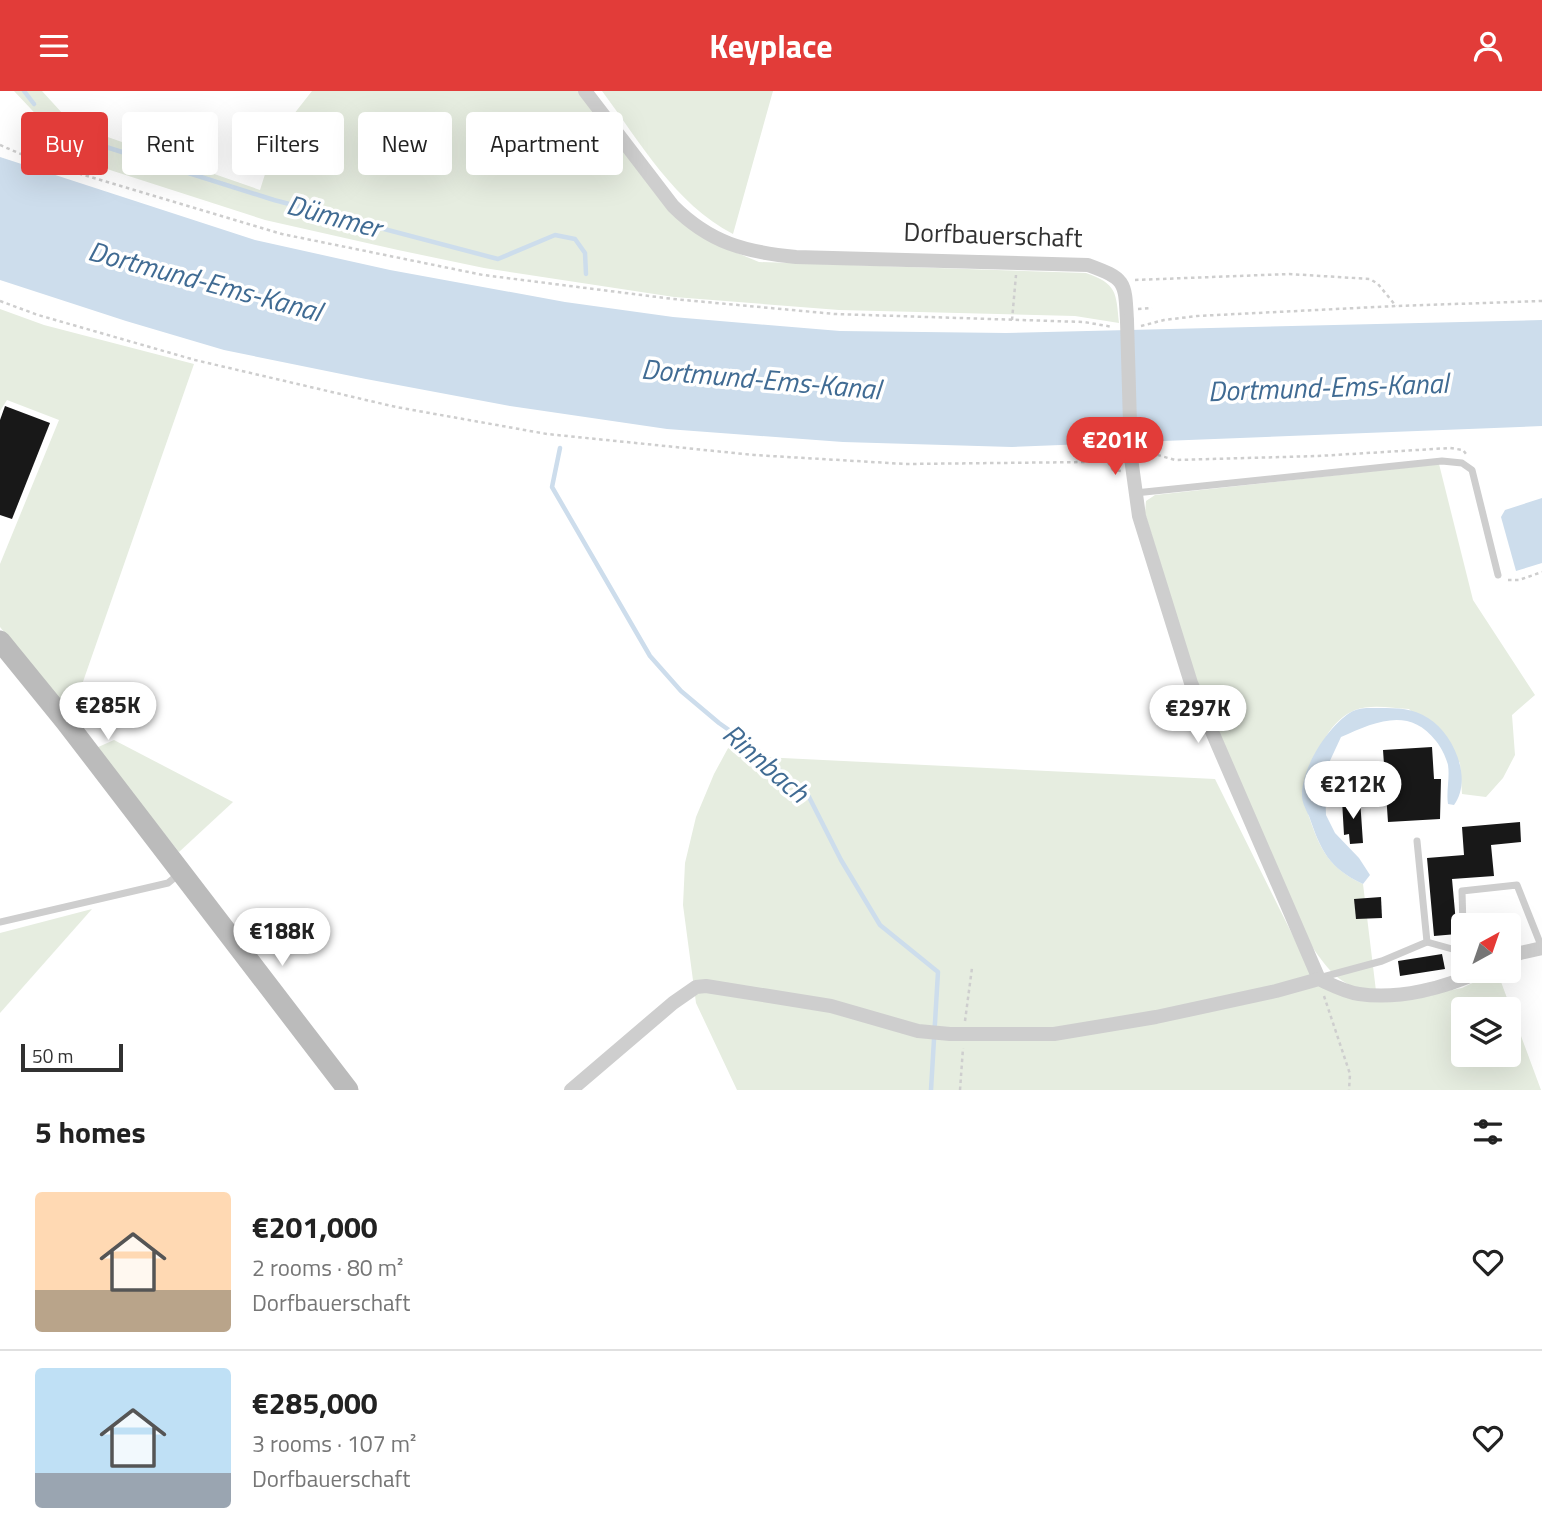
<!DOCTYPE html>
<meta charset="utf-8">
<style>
:root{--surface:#fff;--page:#f2f2f2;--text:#222;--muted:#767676;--line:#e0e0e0;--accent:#e23c39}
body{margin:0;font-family:"Titillium Web",sans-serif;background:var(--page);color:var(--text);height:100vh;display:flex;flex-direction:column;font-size:26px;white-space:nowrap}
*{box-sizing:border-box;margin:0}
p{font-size:23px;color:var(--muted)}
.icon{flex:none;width:38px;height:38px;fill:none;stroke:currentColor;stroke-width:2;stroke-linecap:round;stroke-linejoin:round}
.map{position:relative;height:999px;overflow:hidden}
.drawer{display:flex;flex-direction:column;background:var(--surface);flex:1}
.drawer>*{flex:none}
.top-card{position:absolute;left:21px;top:21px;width:700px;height:63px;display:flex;gap:14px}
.needle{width:46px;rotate:40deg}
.buttons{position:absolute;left:1451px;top:822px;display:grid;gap:14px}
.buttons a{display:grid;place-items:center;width:70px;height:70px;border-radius:7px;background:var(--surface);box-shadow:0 7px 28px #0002;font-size:35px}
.scale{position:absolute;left:21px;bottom:18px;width:102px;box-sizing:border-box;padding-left:7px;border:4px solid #313131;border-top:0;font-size:19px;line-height:24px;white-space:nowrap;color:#313131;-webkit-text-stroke:5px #fff;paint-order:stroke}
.price{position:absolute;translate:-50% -60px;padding:0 16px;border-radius:24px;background:#fff;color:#222;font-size:23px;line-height:46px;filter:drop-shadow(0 2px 4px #0008)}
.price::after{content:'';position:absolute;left:50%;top:42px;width:21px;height:16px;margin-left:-10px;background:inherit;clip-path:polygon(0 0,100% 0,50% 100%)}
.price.on{background:var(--accent);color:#fff}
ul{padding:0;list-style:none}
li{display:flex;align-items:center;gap:21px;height:175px;padding:0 35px}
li+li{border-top:2px solid var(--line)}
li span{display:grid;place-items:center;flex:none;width:196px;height:140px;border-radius:7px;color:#555}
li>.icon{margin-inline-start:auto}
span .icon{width:84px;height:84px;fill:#fffc;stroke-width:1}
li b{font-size:30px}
h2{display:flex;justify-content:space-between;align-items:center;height:84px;padding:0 35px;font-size:30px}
.tag{padding:0 24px;border-radius:7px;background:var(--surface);box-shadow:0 7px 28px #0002;font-size:24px;line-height:63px}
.tag.on{background:var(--accent);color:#fff}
header{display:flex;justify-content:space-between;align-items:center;height:91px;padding:0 35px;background:var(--accent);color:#fff;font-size:32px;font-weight:700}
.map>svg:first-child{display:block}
</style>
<header><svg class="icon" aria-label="menu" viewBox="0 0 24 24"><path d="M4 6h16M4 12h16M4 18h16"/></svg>Keyplace<svg class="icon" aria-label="person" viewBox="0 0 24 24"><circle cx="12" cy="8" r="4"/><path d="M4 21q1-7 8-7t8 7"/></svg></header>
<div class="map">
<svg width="1542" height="999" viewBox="0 0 1542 999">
<rect width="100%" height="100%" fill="#fff"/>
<g fill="#e6ede0" fill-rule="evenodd">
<path d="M 14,0 L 42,0 L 73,34 L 260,99 L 272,61 L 290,28 L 312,0 L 582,0 L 713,152 L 759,171 L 1086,182 C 1117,193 1116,201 1119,232 L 1075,225 L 839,219 L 674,206 L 484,177 L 398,159 L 265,129 L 79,69 Z"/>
<path d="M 602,0 L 773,0 L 733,143 C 675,113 640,51 602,0 Z"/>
<polygon points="0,218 44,234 194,273 71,625 0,536 0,473 59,329 7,309 0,320"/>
<path d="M 1439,373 L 1473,509 L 1535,604 L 1512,624 L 1515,664 L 1503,687 L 1486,706 L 1462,703 L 1460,672 L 1409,618 C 1393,617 1370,613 1355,619 C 1322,633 1313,676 1302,705 C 1317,747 1320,773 1363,793 L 1376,900 C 1343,898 1329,881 1311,854 L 1196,589 L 1145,422 L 1146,410 L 1155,404 Z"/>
<path d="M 733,648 L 760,666 L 1215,688 L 1300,859 L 1335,897 L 1406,908 L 1462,897 L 1497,880 L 1541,999 L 737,999 L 696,912 L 683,814 L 685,772 L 696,726 L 714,683 ZM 1463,919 L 1508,919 L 1508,964 L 1463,964 Z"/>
<polygon points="114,649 233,711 179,761 96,657"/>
<polygon points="92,818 0,922 0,842"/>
</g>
<g fill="#cdddec">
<polygon points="0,66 255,149 390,179 565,211 673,226 840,240 1006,242 1542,229 1542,335 1012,356 843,351 667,338 510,315 366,288 224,259 126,230 0,189"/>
<polygon points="1542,407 1542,472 1516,480 1501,426 1505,419"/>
<path d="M 1380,617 C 1397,617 1413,617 1428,627 C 1454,643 1473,688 1454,714 L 1448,713 C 1446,701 1450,687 1448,674 C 1446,666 1441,656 1436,650 C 1409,615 1375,631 1341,646 L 1328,674 L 1325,697 L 1326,724 L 1335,742 L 1359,767 L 1370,784 L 1363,793 C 1329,777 1321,760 1309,725 C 1306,719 1302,711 1302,705 C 1301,677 1329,633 1353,620 C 1361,616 1372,617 1380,617 Z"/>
</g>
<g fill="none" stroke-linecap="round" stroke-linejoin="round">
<g stroke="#cdddec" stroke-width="4.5">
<polyline points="24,0 34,13"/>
<polyline points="58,35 103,55 274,109 498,168 555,144 575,148 585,162 586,183"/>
<polyline points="560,357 552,396 650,565 681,600 719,632 756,658 809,706 841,769 880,834 938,881 931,999"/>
</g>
</g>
<g fill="#181818">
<polygon points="5,315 50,332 12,428 0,424 0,329"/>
<polygon points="1432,656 1434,688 1441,688 1440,728 1388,731 1383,659"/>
<polygon points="1360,708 1363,752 1350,753 1349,743 1344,744 1342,709"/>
<polygon points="1520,731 1521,751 1491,754 1494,785 1452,788 1457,843 1434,845 1427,767 1464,764 1462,736"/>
<polygon points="1381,806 1382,827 1356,828 1354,808"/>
<polygon points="1442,863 1445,878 1400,885 1398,870"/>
</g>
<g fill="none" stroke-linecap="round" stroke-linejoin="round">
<g stroke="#cecece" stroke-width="2.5" stroke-dasharray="3.5 3.5" stroke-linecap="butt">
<polyline points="0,54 37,70 282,143 483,184 673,208 835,223 1084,231 1113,236"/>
<polyline points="1135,189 1289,183 1370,188 1378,193 1396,215"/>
<polyline points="0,210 38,224 195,269 396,316 547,343 754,364 906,373 1087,371 1117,360"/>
<polyline points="1138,218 1152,217"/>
<polyline points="1012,229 1016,184"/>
<polyline points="1141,235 1164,229 1197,225 1396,215 1542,210"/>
<polyline points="1144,360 1175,369 1318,365 1450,357 1463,359 1466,363"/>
<polyline points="1104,365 1113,379 1121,380"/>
<polyline points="1508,489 1519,489 1542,481"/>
<polyline points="1324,905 1350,983 1349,999"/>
<polyline points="965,930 972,877"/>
<polyline points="960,999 963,957"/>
</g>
<g stroke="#cecece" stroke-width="7">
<polyline points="1135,402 1442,370 1462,372 1472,379 1498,484"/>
<polyline points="1417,750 1427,851 1463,861"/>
<polyline points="0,831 168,792 179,783"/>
<polyline points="1463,836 1462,800 1517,794 1542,857"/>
<polyline points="1319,887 1382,870 1427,851"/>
</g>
<g stroke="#cecece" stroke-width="14">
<path d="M 585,0 L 673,115 C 710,152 745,161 796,166 L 1088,174 C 1126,188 1125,190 1127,230"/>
<polyline points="1131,367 1139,425 1191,592 1319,888"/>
<polyline points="1508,867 1520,862 1542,857"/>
<path d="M 571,999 L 673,912 L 696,896 L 706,895 L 831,915 L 918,940 L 950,943 L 1054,943 L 1156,926 L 1276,900 L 1319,888 C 1332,894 1345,901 1359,903 C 1399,909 1445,897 1481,880"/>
</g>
<polyline stroke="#bbb" stroke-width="21" points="0,550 66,631 348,999"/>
<polyline stroke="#cecece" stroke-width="14" points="1127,230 1131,367"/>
</g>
<g text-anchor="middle" stroke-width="7" stroke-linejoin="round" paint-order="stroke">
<g font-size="26" fill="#313131" stroke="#fff">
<text transform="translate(993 144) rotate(2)" y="9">Dorfbauerschaft</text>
</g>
<g font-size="28" font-style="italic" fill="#406b93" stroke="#fff">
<text transform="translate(334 125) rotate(15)" y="10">Dümmer</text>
<text transform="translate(205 190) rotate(15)" y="10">Dortmund-Ems-Kanal</text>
<text transform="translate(761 288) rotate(5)" y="10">Dortmund-Ems-Kanal</text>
<text transform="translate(1328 296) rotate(-2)" y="10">Dortmund-Ems-Kanal</text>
<text transform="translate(766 672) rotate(41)" y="10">Rinnbach</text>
</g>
</g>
</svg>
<div class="buttons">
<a><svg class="needle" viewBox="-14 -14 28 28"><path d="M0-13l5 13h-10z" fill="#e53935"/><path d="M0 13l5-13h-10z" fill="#767676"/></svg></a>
<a><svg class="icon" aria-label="layers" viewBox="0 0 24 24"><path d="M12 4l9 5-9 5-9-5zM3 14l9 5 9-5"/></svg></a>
</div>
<div class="scale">50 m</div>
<b class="price on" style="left:1115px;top:386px">€201K</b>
<b class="price" style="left:108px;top:651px">€285K</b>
<b class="price" style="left:1198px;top:654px">€297K</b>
<b class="price" style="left:1353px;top:730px">€212K</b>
<b class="price" style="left:282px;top:877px">€188K</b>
<div class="top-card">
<a class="tag on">Buy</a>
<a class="tag">Rent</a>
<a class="tag">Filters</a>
<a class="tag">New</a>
<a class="tag">Apartment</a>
</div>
</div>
<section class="drawer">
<h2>5 homes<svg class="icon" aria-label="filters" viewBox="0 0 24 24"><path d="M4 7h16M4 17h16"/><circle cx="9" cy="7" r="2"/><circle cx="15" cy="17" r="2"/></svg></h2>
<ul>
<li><span style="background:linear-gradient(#ffd9b3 70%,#b9a48a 0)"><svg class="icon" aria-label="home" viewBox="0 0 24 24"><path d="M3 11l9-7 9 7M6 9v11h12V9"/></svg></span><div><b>€201,000</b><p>2 rooms · 80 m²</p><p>Dorfbauerschaft</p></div><svg class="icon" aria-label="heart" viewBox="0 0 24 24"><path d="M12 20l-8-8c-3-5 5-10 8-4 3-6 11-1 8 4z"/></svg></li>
<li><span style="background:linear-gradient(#bfe0f5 75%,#9aa5b1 0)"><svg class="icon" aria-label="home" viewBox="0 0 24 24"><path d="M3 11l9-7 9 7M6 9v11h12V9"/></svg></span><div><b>€285,000</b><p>3 rooms · 107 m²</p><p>Dorfbauerschaft</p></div><svg class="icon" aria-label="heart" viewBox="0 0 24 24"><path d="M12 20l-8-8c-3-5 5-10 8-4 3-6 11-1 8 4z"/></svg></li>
</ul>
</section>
